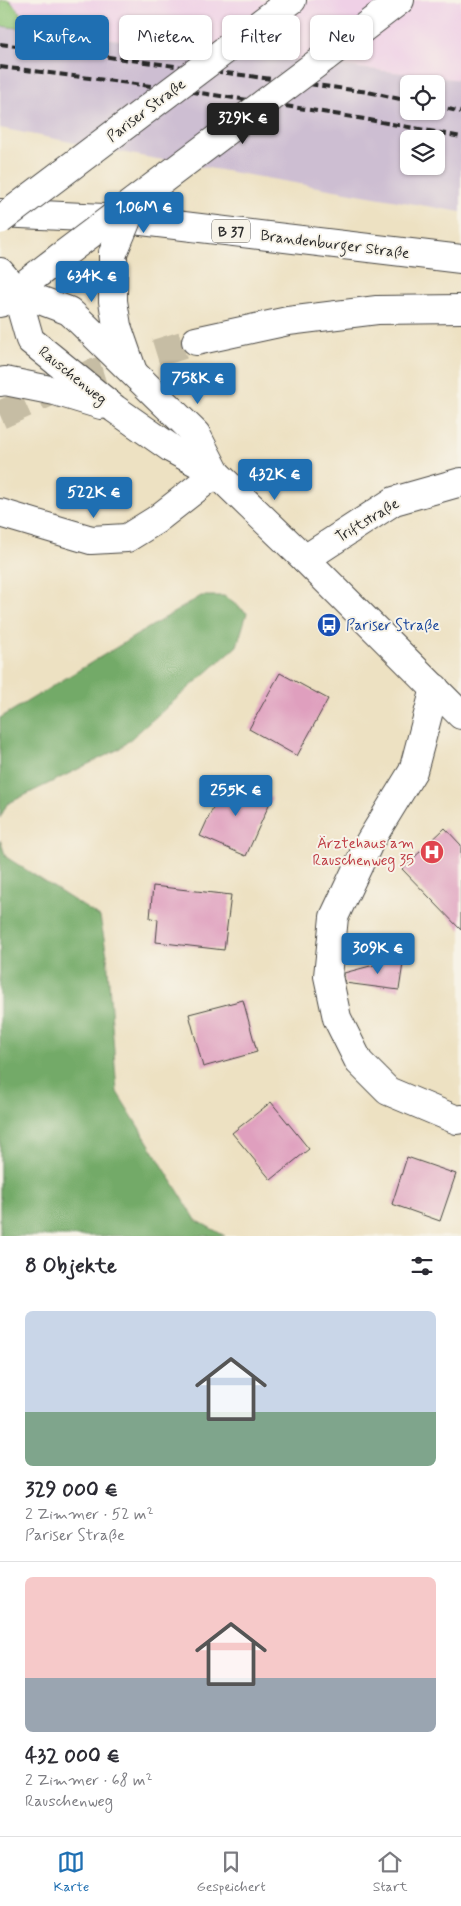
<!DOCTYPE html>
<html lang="de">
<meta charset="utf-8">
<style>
:root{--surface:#fff;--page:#f7f7f7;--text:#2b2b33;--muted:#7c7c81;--line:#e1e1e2;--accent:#1f6fb2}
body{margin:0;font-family:Mynerve,sans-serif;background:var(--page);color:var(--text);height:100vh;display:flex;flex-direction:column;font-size:19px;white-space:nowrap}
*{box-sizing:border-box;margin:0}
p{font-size:16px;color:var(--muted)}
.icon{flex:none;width:28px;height:28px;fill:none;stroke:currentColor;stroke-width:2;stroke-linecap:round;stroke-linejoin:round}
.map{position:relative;height:1236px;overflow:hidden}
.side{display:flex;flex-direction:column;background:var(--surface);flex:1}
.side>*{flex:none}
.hud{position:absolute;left:15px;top:15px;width:431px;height:45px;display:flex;gap:10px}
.fabs{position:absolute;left:400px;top:75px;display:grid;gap:10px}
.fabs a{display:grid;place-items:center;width:45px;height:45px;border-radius:8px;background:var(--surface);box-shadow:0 1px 4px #0004;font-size:25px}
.price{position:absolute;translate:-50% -42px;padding:0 11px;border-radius:5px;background:var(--accent);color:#fff;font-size:16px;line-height:32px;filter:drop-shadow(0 1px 2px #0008)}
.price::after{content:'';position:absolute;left:50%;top:30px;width:15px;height:11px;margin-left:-8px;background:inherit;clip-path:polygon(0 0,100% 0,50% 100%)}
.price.current{background:#222;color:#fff}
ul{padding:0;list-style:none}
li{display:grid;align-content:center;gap:10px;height:265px;padding:0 25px}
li+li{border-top:1px solid var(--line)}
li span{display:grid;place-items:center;height:155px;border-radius:8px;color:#555}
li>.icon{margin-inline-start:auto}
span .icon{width:90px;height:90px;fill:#fffc;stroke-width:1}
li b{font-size:21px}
h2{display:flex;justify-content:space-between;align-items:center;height:60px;padding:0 25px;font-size:21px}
.chip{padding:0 18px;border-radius:8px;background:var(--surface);box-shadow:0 1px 4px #0004;font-size:18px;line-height:45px}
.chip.current{background:var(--accent);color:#fff}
.dock{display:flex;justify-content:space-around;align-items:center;height:70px;border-top:1px solid var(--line);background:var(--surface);font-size:14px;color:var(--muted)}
.dock a{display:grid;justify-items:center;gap:2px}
.dock .current{color:var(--accent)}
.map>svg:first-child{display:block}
</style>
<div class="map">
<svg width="461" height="1236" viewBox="0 0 461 1236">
<rect width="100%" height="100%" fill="#f7f3e8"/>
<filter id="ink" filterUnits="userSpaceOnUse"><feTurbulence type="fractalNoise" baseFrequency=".02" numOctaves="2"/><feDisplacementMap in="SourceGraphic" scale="10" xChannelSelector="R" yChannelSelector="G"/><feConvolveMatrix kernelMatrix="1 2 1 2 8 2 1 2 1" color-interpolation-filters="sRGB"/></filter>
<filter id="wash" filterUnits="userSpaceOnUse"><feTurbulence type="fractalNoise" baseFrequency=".0096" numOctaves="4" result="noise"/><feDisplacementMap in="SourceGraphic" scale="20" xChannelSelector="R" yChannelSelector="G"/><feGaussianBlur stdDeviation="1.12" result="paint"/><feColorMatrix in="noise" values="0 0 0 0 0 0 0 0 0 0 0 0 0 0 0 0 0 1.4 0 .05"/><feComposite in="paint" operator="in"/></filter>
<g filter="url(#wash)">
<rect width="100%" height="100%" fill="#ede1c2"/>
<polygon fill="#efd0e6" points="9,0 461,0 461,80 36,30"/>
<path fill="#cdbed2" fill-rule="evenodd" d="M 0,26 L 461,80 L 461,212 L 146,157 L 0,128 ZM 409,84 L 436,84 L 436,111 L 409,111 ZM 409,139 L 436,139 L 436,166 L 409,166 Z"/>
<polygon fill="#8fc577" stroke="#5d7851" points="0,0 9,0 36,30 0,26"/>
<g fill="#73aa68" stroke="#4f6a4a">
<polygon points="201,596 224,596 247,613 237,646 119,749 7,804 0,818 0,718"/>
<polygon points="0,840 6,857 100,917 107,955 117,1092 196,1220 225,1236 0,1236"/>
</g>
<g id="blocks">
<g fill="#df9fbe">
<polygon points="280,673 328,699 297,756 249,729"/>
<polygon points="227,777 272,798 246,856 200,836"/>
<polygon points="445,828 461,845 461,930 402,869"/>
<polygon points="153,886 231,895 224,950 156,942 158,919 150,918"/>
<polygon points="404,957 399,990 345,983 344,973"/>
<polygon points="243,1000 257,1052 203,1067 189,1014"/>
<polygon points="271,1102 309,1149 271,1180 232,1133"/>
<polygon points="407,1157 456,1174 440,1221 392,1204"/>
</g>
</g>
</g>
<g filter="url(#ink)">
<use href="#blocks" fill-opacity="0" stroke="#484642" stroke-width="1"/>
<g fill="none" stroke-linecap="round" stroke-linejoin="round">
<polyline stroke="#c6bda4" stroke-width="28" stroke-dasharray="28 14" stroke-linecap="butt" points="0,415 90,374 196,341"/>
<g stroke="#484642" stroke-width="30">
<g id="minor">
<polyline points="0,513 91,540 127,538 156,520 216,473"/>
<polyline points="305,559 394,501 461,482"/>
<polyline points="435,688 413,771 370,841 334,917 328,976 337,1018 359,1062 388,1091 457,1120 461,1119"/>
</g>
</g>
<g stroke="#484642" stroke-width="30">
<g id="tertiary">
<polyline points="0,272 16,291 30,340 115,409 172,449 216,473 305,559 461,715"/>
<polyline points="16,291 69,311 82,323 196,434 216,473"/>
<polyline points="0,382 5,381 55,391 101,405"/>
</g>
</g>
<g stroke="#484642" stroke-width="30">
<g id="secondary">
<polyline points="277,11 292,0"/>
<polyline points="324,58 400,0"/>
<polyline points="113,253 113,301 117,326 133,372"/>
<polyline points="0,303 60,257"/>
</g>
</g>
<g stroke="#484642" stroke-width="30">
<g id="primary">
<polyline points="0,213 125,219 461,259"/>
<polyline points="196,341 288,321 377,310 461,309"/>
</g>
</g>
<use href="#minor" stroke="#fff" stroke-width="28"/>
<use href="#tertiary" stroke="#fff" stroke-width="28"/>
<use href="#secondary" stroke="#fff" stroke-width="28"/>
<use href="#primary" stroke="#fff" stroke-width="28"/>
<g stroke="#2b2b2b" stroke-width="4" stroke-dasharray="8 4" stroke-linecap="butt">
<polyline points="0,44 101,56 368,92 409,101"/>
<path d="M 0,67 C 154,85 308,107 461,137"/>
<polyline points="436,106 461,112"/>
</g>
<g stroke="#484642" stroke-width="30" stroke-linecap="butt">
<g id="secondary-bridge">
<polyline points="0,220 277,11"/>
<polyline points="113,253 135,201"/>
<polyline points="60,257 324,58"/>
</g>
</g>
<use href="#secondary-bridge" stroke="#fff" stroke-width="28"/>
</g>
</g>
<defs>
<g id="bus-disc" transform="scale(1.25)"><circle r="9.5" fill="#1a4fb4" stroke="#f7f3e8"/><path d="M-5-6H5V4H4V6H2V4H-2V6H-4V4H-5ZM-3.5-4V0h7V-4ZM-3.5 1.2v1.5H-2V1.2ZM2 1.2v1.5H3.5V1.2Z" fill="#fff"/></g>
<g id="hospital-disc" transform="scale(1.25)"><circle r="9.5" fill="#e0444e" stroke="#f7f3e8"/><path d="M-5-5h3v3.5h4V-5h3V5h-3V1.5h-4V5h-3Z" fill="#fff"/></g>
</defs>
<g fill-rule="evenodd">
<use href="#bus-disc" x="329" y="625"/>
<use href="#hospital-disc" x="432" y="852"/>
</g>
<g text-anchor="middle" stroke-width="4" stroke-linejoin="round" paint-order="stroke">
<rect fill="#f7f3e8" stroke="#686764" stroke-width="1" x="212" y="219.5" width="38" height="23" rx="4"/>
<g font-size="14" font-weight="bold" fill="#2b2b2b">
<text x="231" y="236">B 37</text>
</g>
<g font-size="15" fill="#2b2b2b" stroke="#f7f3e8">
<text transform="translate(146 110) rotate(-37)" y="5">Pariser Straße</text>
<text transform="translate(335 244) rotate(7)" y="5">Brandenburger Straße</text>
<text transform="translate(73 375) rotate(39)" y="5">Rauschenweg</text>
<text transform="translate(367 520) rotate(-31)" y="5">Triftstraße</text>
</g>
<g font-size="15" fill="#164399" stroke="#f7f3e8" text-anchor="start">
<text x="346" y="630">Pariser Straße</text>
</g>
<g font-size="15" fill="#be3a42" stroke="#f7f3e8" text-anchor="end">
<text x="414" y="848">Ärztehaus am<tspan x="414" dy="17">Rauschenweg 35</tspan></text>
</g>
</g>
</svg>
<div class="fabs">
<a><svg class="icon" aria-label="locate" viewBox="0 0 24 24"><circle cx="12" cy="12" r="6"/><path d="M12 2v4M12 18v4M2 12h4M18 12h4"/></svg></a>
<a><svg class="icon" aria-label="layers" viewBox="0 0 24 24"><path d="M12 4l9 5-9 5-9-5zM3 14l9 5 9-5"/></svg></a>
</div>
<b class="price current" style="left:243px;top:145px">329K €</b>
<b class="price" style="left:144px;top:234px">1.06M €</b>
<b class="price" style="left:92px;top:303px">634K €</b>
<b class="price" style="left:198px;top:405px">758K €</b>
<b class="price" style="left:275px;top:501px">432K €</b>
<b class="price" style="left:94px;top:519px">522K €</b>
<b class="price" style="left:236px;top:817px">255K €</b>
<b class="price" style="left:378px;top:975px">309K €</b>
<div class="hud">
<a class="chip current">Kaufen</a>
<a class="chip">Mieten</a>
<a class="chip">Filter</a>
<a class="chip">Neu</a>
</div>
</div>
<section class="side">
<h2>8 Objekte<svg class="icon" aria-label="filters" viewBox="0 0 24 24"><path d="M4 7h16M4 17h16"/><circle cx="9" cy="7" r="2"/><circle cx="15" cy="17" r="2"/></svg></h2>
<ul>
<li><span style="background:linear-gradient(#c9d6e8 65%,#7fa58c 0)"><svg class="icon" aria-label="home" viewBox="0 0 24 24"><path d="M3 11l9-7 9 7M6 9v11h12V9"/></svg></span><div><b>329 000 €</b><p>2 Zimmer · 52 m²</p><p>Pariser Straße</p></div></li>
<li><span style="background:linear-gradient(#f6c9c9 65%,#9aa5b1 0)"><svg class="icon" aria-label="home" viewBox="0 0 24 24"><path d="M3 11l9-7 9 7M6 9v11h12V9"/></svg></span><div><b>432 000 €</b><p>2 Zimmer · 68 m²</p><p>Rauschenweg</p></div></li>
</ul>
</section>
<nav class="dock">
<a class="current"><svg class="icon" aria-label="map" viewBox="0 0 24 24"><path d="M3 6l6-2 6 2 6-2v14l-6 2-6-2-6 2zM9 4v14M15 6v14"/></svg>Karte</a>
<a><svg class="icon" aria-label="saved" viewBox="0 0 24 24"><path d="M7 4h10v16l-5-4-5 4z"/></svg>Gespeichert</a>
<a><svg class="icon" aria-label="home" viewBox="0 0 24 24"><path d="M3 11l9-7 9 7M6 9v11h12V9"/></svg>Start</a>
</nav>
